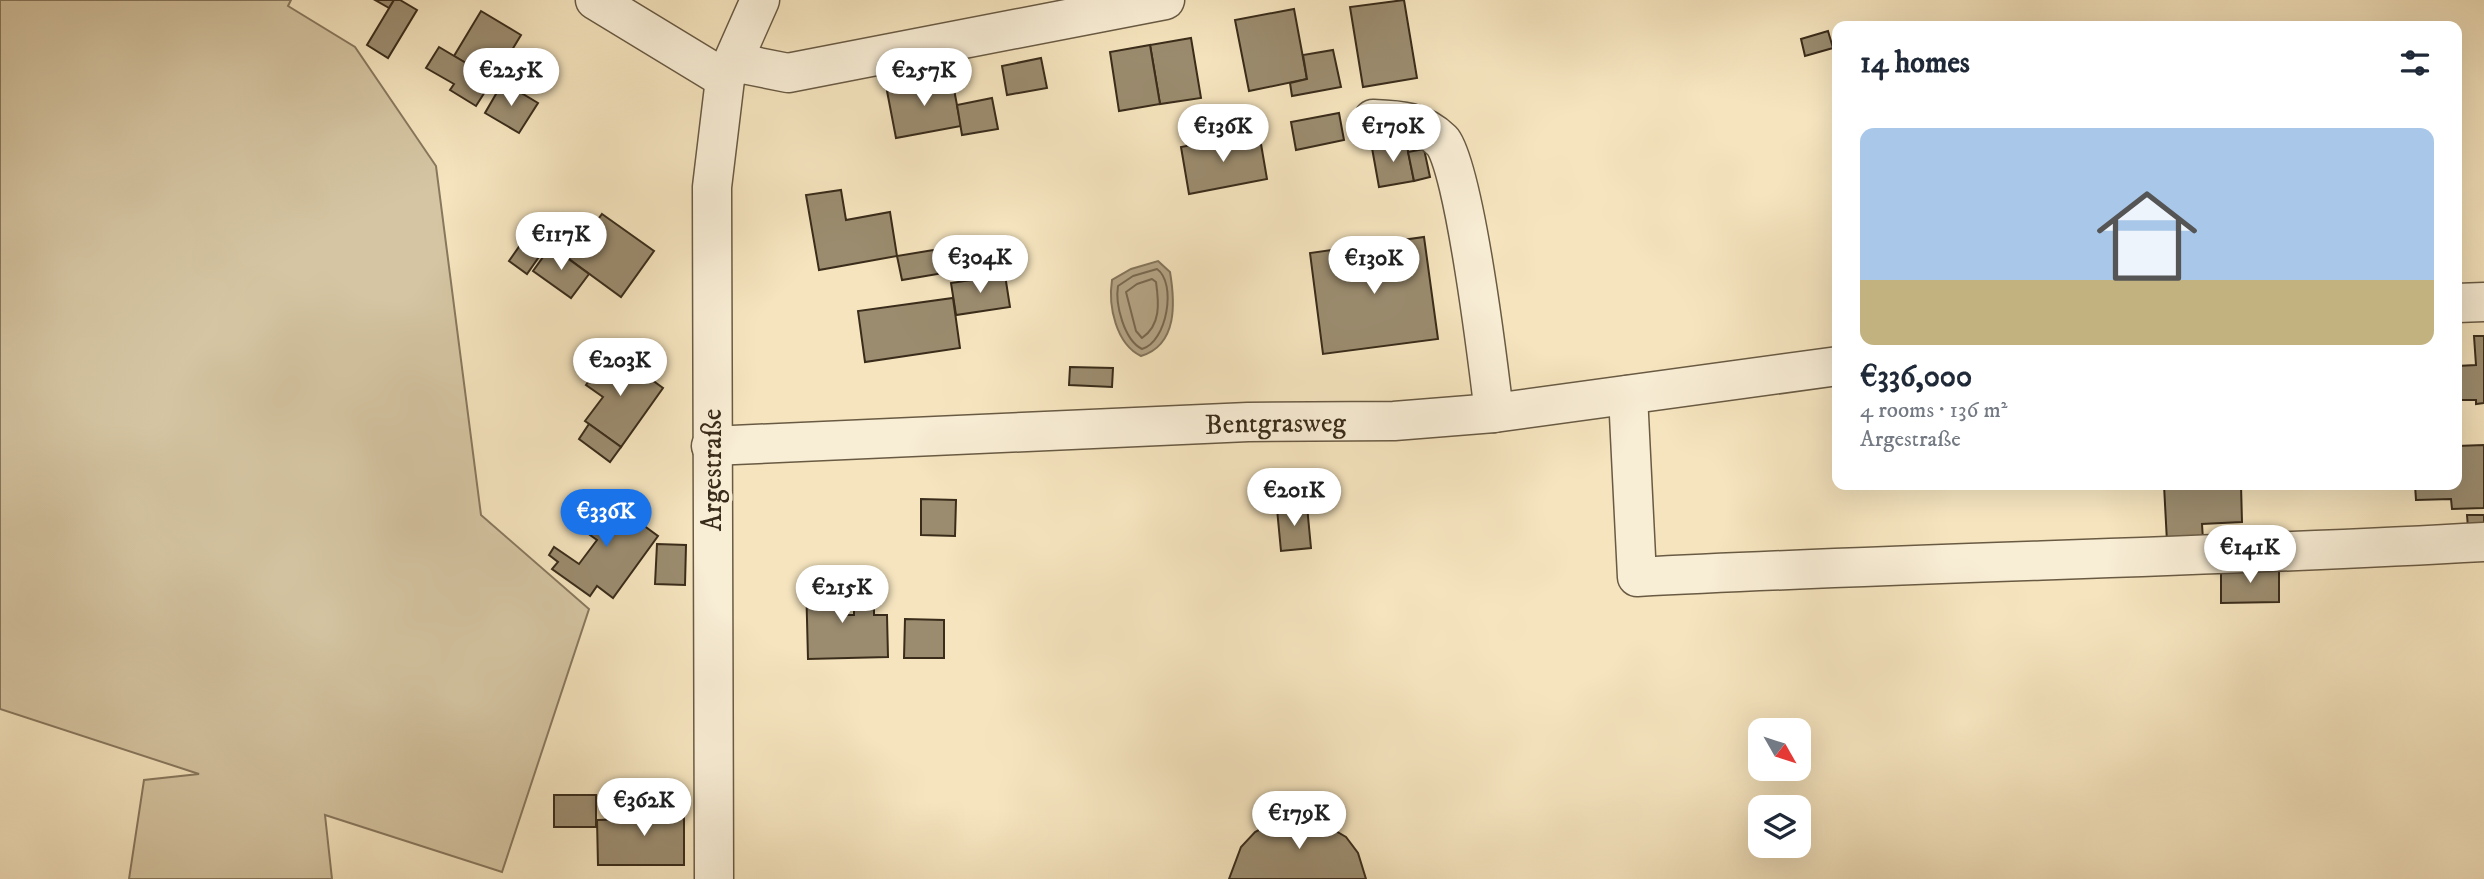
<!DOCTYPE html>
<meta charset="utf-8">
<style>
:root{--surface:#fff;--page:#f2f2f3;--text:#1f2937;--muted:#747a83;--accent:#1a73e8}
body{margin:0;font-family:"IM FELL DW Pica",serif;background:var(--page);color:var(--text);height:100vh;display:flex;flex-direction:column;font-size:26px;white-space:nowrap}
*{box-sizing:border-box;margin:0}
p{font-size:23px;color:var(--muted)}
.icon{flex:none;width:38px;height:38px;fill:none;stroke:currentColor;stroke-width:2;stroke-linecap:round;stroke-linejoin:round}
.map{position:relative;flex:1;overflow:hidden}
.sheet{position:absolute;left:1832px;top:21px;width:630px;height:469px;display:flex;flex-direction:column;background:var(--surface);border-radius:14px;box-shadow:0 7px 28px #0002}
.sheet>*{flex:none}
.needle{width:46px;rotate:129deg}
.controls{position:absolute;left:1748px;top:718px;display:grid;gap:14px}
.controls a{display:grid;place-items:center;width:63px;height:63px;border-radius:14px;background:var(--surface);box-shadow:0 7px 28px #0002;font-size:35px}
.price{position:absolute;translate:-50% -60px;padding:0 16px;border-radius:24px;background:#fff;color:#222;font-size:23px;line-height:46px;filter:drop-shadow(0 2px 4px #0008)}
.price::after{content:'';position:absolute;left:50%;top:42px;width:21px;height:16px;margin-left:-10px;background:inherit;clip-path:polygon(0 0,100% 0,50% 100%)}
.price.on{background:var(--accent);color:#fff}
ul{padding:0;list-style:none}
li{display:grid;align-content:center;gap:14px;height:371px;padding:0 28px}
li span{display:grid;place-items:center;height:217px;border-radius:14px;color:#555}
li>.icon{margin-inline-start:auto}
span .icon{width:126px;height:126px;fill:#fffc;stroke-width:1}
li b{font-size:30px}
h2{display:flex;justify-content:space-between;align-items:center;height:84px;padding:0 28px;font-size:30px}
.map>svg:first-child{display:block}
</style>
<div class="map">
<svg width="2484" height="879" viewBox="0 0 2484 879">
<rect width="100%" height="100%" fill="#f5e4be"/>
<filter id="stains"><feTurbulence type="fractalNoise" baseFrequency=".00286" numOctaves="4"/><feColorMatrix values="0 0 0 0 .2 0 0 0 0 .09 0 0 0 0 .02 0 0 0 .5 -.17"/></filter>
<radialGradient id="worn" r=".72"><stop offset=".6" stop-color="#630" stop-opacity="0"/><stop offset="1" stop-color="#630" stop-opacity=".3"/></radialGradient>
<polygon fill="#d5c5a2" stroke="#88785e" stroke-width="2" points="0,0 291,0 288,6 355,47 436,166 481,515 589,609 502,872 325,815 332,879 129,879 144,780 199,774 0,709"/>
<path fill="#b5a586" stroke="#84755b" stroke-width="2" d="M 1158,261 L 1170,272 C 1175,302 1178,345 1141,356 C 1116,344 1108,306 1112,280 L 1131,269 Z"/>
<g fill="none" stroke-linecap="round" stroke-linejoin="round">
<g stroke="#786850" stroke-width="2">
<path d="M 1157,269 C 1177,283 1167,342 1142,349 C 1124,340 1115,304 1118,286 L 1133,276 Z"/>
<path d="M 1152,279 L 1156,282 C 1159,303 1161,325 1142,338 L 1136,331 L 1126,292 L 1137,284 Z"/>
</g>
</g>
<g fill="#9b8c6f" stroke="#3a2c1a" stroke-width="2">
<polygon points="375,0 394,0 389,8"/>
<polygon points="394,0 400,0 417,10 388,58 367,45"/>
<polygon points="1404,0 1417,78 1363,87 1350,7"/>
<polygon points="1294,9 1307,79 1249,91 1235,20"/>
<polygon points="481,11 521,35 494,80 454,56"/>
<polygon points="1828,31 1833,48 1805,56 1801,39"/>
<polygon points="1191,38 1201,98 1160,104 1150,45"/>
<polygon points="1150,45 1160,104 1119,111 1110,52"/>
<polygon points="439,47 486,75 482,83 488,87 476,106 450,90 454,84 426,68"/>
<polygon points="1333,50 1341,87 1292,96 1290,83 1307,79 1303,55"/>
<polygon points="1041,58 1047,88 1007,95 1002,66"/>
<polygon points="952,79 961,126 896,138 887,91"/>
<polygon points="503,82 538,103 519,133 485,113"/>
<polygon points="992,98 998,129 962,135 957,105"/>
<polygon points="1339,113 1344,140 1296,150 1291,122"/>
<polygon points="1245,135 1247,147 1261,144 1267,179 1189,194 1181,147"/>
<polygon points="1406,141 1414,181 1379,187 1372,148"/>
<polygon points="1424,149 1430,177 1414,181 1408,152"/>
<polygon points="841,190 846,220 890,212 897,256 819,270 806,195"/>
<polygon points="602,214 654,251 621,297 569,259"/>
<polygon points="1424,237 1438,339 1323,354 1310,253"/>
<polygon points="523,241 541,254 527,274 509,261"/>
<polygon points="551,246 589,274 571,298 533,271"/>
<polygon points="958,246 961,270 902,280 897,256"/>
<polygon points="1004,263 1005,275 981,278 979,266"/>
<polygon points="1005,275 1010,307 956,315 951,283"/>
<polygon points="953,298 960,348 865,362 858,311"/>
<polygon points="2474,336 2484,336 2484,403 2476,404 2476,400 2457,400 2457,366 2476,365"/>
<polygon points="611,350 663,388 621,447 585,421 603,397 586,385"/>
<polygon points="1070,367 1113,368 1112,387 1069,385"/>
<polygon points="589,424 621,447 610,462 579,439"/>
<polygon points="2484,445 2484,508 2452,509 2451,499 2416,500 2415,485 2457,485 2457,446"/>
<polygon points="2164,485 2241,485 2242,522 2202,524 2203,540 2167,542"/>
<polygon points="599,493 658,536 613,598 597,586 590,596 552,569 558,562 549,555 554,547 579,564 597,540 576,525"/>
<polygon points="921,499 956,500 955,536 921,535"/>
<polygon points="1307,506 1311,548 1281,551 1277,509"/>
<polygon points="2467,515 2484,515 2484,527 2468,528"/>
<polygon points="657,544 686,545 685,585 655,584"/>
<polygon points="2279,566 2279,602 2221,603 2221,567"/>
<polygon points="846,579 847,615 854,615 854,607 874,606 874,615 887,615 888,657 808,659 806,580"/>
<polygon points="905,619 944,620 944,658 904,658"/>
<rect x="554" y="795" width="42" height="32"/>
<polygon points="1304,802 1325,806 1322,823 1346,837 1358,853 1366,879 1229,879 1241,847 1255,832 1272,823 1301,818"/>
<polygon points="639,806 684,806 684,865 598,865 597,820 639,819"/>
</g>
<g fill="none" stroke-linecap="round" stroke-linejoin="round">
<g stroke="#695a43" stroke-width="41">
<g id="minor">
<polyline points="595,0 725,79"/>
<polyline points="733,62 788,73 1165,0"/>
<path d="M 1373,119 C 1400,120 1422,121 1442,141 C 1464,162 1489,371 1494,413"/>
<polyline points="2457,303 2484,302"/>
<path d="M 1628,395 L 1637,577 C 1919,562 2202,558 2484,542"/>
<path id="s1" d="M 711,446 L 1248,422 L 1394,421 L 1494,413 L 1838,366"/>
<polyline points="714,879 712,187 725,79 760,0"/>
</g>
</g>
<use href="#minor" stroke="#f8edd5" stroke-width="38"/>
</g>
<g text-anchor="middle" stroke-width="7" stroke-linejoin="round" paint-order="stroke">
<g font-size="28" fill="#3a2c1a" stroke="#f8edd5">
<text dy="10" stroke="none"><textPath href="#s1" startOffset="565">Bentgrasweg</textPath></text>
<text transform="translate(711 470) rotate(-90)" y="10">Argestraße</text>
</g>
</g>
<rect width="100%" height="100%" filter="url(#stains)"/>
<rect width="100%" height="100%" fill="url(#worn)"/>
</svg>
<div class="controls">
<a><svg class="needle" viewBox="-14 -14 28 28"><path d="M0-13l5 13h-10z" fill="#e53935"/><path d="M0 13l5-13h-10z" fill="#747a83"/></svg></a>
<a><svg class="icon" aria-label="layers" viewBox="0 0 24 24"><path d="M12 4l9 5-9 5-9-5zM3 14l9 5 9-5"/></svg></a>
</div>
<b class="price" style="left:511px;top:108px">€225K</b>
<b class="price" style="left:924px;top:108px">€257K</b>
<b class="price" style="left:1223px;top:164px">€136K</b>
<b class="price" style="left:1393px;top:164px">€170K</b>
<b class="price" style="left:561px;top:272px">€117K</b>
<b class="price" style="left:980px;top:295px">€304K</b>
<b class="price" style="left:1374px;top:296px">€130K</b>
<b class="price" style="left:620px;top:398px">€203K</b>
<b class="price" style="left:1294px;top:528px">€201K</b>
<b class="price on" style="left:606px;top:549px">€336K</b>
<b class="price" style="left:2250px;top:585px">€141K</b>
<b class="price" style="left:842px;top:625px">€215K</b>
<b class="price" style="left:644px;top:838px">€362K</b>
<b class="price" style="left:1299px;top:851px">€179K</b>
<section class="sheet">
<h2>14 homes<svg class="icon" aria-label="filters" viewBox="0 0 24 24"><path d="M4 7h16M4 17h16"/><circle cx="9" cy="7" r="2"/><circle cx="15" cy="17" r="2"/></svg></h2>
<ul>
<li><span style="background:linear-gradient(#a9c7e8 70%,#c2b280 0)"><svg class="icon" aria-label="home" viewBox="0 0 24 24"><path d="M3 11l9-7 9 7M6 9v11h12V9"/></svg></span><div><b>€336,000</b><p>4 rooms · 136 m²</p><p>Argestraße</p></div></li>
</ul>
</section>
</div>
